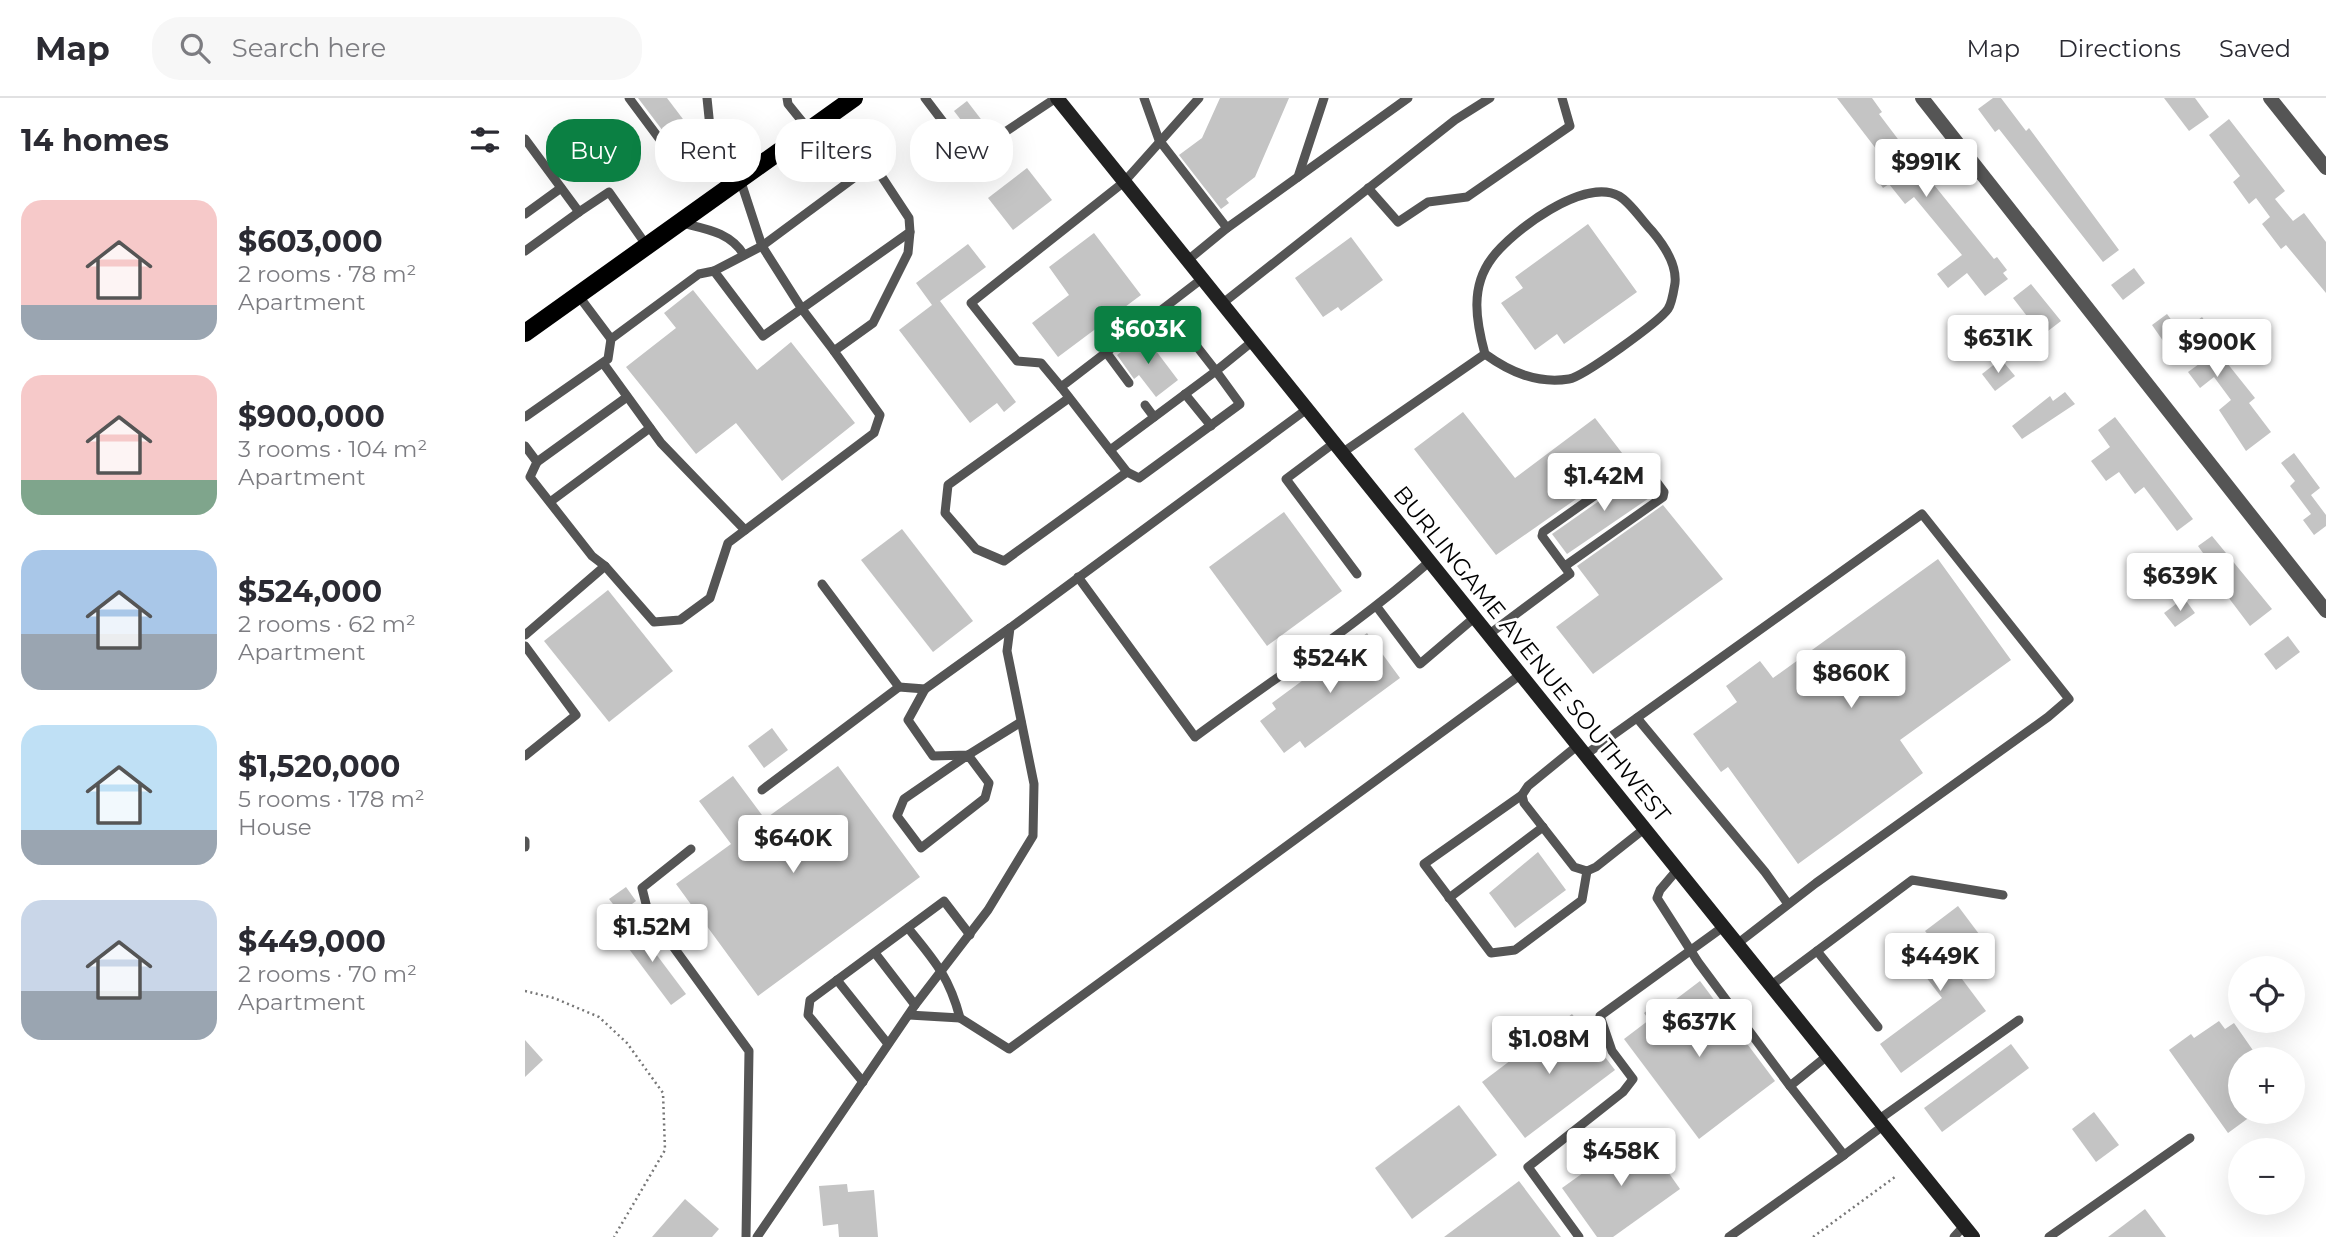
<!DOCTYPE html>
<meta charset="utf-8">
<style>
:root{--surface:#fff;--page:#f7f7f7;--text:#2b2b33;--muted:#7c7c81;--line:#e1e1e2;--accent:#0b8043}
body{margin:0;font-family:Montserrat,sans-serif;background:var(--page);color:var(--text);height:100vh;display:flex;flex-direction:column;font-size:26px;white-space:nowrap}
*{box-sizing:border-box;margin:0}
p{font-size:23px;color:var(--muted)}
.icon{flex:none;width:38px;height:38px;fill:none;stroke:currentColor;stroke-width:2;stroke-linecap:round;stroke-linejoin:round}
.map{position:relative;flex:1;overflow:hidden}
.side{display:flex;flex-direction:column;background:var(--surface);width:525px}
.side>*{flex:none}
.banner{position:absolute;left:21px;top:21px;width:665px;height:63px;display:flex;gap:14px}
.tools{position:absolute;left:1703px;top:858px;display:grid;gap:14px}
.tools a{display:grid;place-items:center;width:77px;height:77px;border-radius:50%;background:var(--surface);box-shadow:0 7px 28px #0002;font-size:35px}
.price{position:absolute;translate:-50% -60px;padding:0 16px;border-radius:7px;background:#fff;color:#222;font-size:23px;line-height:46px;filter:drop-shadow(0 2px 4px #0008)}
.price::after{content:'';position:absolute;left:50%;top:42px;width:21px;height:16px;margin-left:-10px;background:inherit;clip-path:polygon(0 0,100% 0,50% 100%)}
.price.active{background:var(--accent);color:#fff}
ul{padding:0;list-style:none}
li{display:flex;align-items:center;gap:21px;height:175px;padding:0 21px}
li span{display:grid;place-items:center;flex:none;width:196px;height:140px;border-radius:21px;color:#555}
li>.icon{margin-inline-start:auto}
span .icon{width:84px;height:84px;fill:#fffc;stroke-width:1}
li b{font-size:30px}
h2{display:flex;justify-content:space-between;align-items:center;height:84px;padding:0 21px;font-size:30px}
.tag{padding:0 24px;border-radius:28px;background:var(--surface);box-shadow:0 7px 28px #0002;font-size:24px;line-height:63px}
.tag.active{background:var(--accent);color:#fff}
header{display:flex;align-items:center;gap:42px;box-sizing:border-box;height:98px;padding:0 35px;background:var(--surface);border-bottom:2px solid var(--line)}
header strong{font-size:33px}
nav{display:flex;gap:38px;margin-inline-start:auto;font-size:24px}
.search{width:490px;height:63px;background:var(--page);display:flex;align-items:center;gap:18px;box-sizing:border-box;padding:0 24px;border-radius:28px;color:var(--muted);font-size:26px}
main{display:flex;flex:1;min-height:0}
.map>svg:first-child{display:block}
</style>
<header>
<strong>Map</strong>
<div class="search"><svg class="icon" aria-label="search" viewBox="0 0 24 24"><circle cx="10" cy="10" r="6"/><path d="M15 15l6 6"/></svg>Search here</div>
<nav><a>Map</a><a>Directions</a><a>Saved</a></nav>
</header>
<main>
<section class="side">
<h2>14 homes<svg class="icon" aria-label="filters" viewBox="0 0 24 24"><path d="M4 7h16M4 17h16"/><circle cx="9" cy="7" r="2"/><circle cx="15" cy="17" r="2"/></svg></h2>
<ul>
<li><span style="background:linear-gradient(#f6c9c9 75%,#9aa5b1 0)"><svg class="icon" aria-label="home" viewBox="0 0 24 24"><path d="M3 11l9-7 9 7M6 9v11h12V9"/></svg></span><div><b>$603,000</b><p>2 rooms · 78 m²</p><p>Apartment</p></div></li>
<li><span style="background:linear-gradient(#f6c9c9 75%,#7fa58c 0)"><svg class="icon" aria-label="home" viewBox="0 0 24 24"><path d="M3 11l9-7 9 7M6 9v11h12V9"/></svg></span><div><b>$900,000</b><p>3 rooms · 104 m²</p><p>Apartment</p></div></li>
<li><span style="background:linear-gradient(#a9c7e8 60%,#9aa5b1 0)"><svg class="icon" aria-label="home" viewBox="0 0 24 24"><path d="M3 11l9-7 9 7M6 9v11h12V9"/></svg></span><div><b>$524,000</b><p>2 rooms · 62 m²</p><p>Apartment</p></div></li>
<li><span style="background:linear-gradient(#bfe0f5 75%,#9aa5b1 0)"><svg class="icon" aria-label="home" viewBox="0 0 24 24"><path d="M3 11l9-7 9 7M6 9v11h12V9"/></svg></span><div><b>$1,520,000</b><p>5 rooms · 178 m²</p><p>House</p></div></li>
<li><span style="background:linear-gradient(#c9d6e8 65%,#9aa5b1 0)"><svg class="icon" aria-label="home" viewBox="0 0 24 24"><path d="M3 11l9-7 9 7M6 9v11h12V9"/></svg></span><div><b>$449,000</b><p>2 rooms · 70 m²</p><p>Apartment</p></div></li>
</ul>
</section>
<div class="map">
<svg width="1801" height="1139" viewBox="0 0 1801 1139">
<rect width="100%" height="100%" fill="#fff"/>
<g fill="#c4c4c4">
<polygon points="113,0 142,0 164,29 146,43 144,41"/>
<polygon points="695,0 764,0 730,79 701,101 704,105 696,111 654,57 677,40"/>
<polygon points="1312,0 1347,0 1357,14 1354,16 1388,61 1469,161 1472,159 1482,172 1478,175 1483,181 1460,198 1442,175 1423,190 1412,176 1437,157 1389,99 1380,106 1364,86 1358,90 1351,80 1365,69"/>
<polygon points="1468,0 1476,0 1501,33 1504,30 1594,152 1578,164 1474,31 1470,34 1453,11"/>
<polygon points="1639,0 1670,0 1684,19 1664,33"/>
<polygon points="442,3 462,29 449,39 429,13"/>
<polygon points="1704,21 1760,93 1750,101 1768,123 1779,115 1801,144 1801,195 1761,147 1756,151 1737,126 1745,119 1731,100 1724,106 1708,84 1715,78 1684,37"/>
<polygon points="502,70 527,102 488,132 463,100"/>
<polygon points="1063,126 1112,194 1039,246 1032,236 1010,252 976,205 998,190 990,179"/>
<polygon points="569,135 616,197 533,259 507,225 544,197 524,169"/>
<polygon points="826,139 858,182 816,213 813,209 798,219 770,180"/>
<polygon points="443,146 461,169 415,203 491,304 479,314 472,305 445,325 374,232 407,207 391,185"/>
<polygon points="1609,170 1620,185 1598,202 1586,187"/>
<polygon points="1506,186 1536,223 1510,243 1498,227 1505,222 1488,200"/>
<polygon points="168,192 232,272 266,244 330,325 257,383 211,325 171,356 101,269 151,230 139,215"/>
<polygon points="1642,216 1656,235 1677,219 1685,230 1678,235 1730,300 1724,305 1746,334 1721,353 1694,312 1706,302 1689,279 1675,290 1663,274 1674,266 1655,241 1643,250 1627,227"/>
<polygon points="619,237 653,282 631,299 614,277 609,281 592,257"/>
<polygon points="1476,261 1490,278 1470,293 1457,276"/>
<polygon points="1540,294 1550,306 1497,341 1487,328 1525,298 1528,303"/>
<polygon points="938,314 990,380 1070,320 1104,364 971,457 889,351"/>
<polygon points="1590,319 1668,421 1652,433 1619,389 1610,396 1594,374 1581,383 1566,363 1585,349 1573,332"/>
<polygon points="1769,355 1795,390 1786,397 1801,417 1801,428 1789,437 1778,422 1786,416 1765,388 1770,383 1756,365"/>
<polygon points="1114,375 1130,396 1042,456 1027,436"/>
<polygon points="1138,407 1198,481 1068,576 1031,529 1074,497 1052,468"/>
<polygon points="759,414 817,493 742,548 684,469"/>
<polygon points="377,431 448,523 408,554 336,462"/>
<polygon points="1687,438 1747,511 1725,528 1700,495 1697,497 1667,463 1678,455 1673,448"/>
<polygon points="1413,461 1486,562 1375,642 1398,675 1273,766 1203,669 1196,674 1168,636 1212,604 1201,588 1235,563 1248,580"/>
<polygon points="83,492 148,573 84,624 19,543"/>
<polygon points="1659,500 1670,515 1650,529 1639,515"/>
<polygon points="842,535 875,580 780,650 775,643 759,655 735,623 751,611 747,605"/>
<polygon points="1763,538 1775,554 1751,572 1739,556"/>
<polygon points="247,630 263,652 239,670 223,648"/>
<polygon points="313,668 395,779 233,898 151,786 206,746 174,703 208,678 240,721"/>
<polygon points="1013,754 1041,792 990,830 964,795"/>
<polygon points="101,789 111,803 95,815 84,801"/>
<polygon points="1433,808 1454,836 1438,848 1454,868 1437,881 1461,913 1376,975 1355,946 1417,900 1388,862 1410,845 1400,833"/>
<polygon points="107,824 161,896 146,907 92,835"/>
<polygon points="1175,883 1250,983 1174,1041 1099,941 1124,922 1119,915 1133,904 1138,911"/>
<polygon points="1047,916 1090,972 1000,1040 957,984"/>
<polygon points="1694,923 1700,931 1709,925 1734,961 1715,961 1715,1013 1733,1013 1703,1035 1644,952 1666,936 1669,940"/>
<polygon points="0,942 18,962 0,979"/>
<polygon points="1486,946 1504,970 1417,1034 1399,1010"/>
<polygon points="934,1007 972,1057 887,1121 850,1070"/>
<polygon points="1569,1014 1594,1047 1571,1064 1547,1031"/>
<polygon points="1115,1034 1155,1091 1088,1139 1072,1139 1037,1090"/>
<polygon points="994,1083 1036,1139 919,1139"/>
<polygon points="322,1086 323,1094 349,1092 353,1139 314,1139 313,1126 298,1128 294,1088"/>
<polygon points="160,1101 194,1131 187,1139 127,1139"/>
<polygon points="1620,1111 1641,1139 1583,1139"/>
</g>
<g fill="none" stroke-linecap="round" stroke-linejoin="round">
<g stroke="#777" stroke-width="2.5" stroke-dasharray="2 3.5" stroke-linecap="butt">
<polyline points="0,893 29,900 74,919 102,945 138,995 140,1052 89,1139"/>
<polyline points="1288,1139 1370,1079"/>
</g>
<g stroke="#555" stroke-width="9">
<polyline points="104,0 139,47 152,53 187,49"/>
<polyline points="182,0 187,49 213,83"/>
<polyline points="262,0 263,6 284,32"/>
<polyline points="400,0 444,58 531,0"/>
<polyline points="619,0 634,42 702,130"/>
<polyline points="0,41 54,114 84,94 122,148"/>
<polygon points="337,74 355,76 384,120 385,134 238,238 189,173 237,148"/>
<polyline points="773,79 883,0"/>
<polyline points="215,81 237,148 277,211 309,253"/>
<polyline points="843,90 873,124 903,104 942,99 1045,28 1037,0"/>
<polyline points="0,116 36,90"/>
<path d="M 157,125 C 181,131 205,134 219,157"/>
<polyline points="0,153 54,114"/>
<polyline points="663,162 702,130 773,79 799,0"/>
<polyline points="678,180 536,289 602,374 614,380 715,306 691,273 728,243"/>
<polyline points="53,197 86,241"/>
<polyline points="698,205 930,22 965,0"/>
<polyline points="581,254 604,285"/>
<polyline points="78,265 136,345 220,432"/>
<polyline points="536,289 516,265 492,263 446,205 599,84 674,0"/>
<polyline points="660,296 686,328"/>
<polyline points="544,300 423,387 420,415 451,451 479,463 602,374"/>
<polyline points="620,307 629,319"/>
<polyline points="0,319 83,261 86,241 174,176 189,173"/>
<polyline points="809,345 761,381 832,476"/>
<polyline points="0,348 12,364 5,379 67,458 80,468 0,537"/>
<polyline points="585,352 691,273 641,209"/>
<path d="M 817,355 L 960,256 C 985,274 1012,286 1044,281 C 1058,279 1135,223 1143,211 C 1147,205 1149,191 1150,185 C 1152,166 1138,146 1127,133 C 1117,123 1106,105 1094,98 C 1059,79 987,133 967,160 C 945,189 951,223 960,256"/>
<polyline points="12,364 102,299"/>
<polyline points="25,404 125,330"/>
<polyline points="80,468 129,524 155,522 185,500 203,445 349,335 355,317 309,253 348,225 383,155 385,134"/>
<path d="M 553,479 L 670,639 C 748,581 831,528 904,464"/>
<polyline points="852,509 895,566 949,520"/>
<polyline points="963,537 1045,476 1017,438 1018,434 1113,367 1119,367 1139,394 1138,399 1040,468"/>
<polyline points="0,548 51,617 0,658"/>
<polyline points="374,589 400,591 485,530"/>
<polyline points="400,591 383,622 408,658 443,657 496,624"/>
<polyline points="1112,620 1240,774 1263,806"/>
<polyline points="1052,648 1003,688 997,697 999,705 1049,769 1062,773 1071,769 1119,731"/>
<polygon points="443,657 464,685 460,700 396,750 372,718 379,701"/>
<polyline points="1060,657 1397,416 1544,601 1523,619 1291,785 1212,846"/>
<polyline points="237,692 374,589 297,486"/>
<polyline points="997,697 899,766 966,855 990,852 1057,802 1062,773"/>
<polyline points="0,743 0,749"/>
<polyline points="166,751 117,790 123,814 224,953 221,1139"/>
<polyline points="1152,772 1135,792 1132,800 1173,864 1265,988"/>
<polyline points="924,800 1018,729"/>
<path d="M 383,830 C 409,862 424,878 435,920 L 484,951 L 995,577"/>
<polyline points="1292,853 1353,929"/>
<polyline points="350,855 390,907"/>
<polyline points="312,882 363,946"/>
<polyline points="1245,888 1387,782 1478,797"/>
<polyline points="384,917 435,920"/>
<polyline points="1302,958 1265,988 1319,1057 1358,1028"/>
<polyline points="338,984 283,917 285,902 419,803 445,837"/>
<polyline points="1353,1022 1494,922"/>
<polyline points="232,1139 390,907 463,812 508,738 509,686 482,553 485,530 782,311"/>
<polyline points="1054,1139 1003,1069 1098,994 1108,981 1087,953 1075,918 1198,829"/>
<polyline points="1204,1139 1319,1057"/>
<polyline points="1429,1139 1439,1128"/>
<polyline points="1524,1139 1665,1040"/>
</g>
<g stroke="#555" stroke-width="14">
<polyline points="1397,0 1801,513"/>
<polyline points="1745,0 1801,70"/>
</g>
<polyline stroke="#222" stroke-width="14" points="532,0 1448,1139"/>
<polyline stroke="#000" stroke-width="18" points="0,235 329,0"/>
</g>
<g text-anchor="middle" stroke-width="6" stroke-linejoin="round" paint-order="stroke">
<g font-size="23" fill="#000" stroke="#fff">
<text transform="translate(1007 556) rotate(51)" y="8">BURLINGAME AVENUE SOUTHWEST</text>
</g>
</g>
</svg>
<div class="tools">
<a><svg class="icon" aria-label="locate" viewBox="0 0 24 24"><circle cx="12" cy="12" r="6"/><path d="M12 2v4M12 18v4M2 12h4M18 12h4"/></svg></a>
<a>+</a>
<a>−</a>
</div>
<b class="price" style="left:1401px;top:101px">$991K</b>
<b class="price active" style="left:623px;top:268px">$603K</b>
<b class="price" style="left:1473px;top:277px">$631K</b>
<b class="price" style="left:1692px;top:281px">$900K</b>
<b class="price" style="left:1079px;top:415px">$1.42M</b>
<b class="price" style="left:1655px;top:515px">$639K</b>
<b class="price" style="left:805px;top:597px">$524K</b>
<b class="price" style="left:1326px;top:612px">$860K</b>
<b class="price" style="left:268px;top:777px">$640K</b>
<b class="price" style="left:127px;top:866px">$1.52M</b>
<b class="price" style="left:1415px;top:895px">$449K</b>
<b class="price" style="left:1174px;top:961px">$637K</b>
<b class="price" style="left:1024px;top:978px">$1.08M</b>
<b class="price" style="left:1096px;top:1090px">$458K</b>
<div class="banner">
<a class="tag active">Buy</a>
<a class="tag">Rent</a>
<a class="tag">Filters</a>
<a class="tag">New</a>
</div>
</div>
</main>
